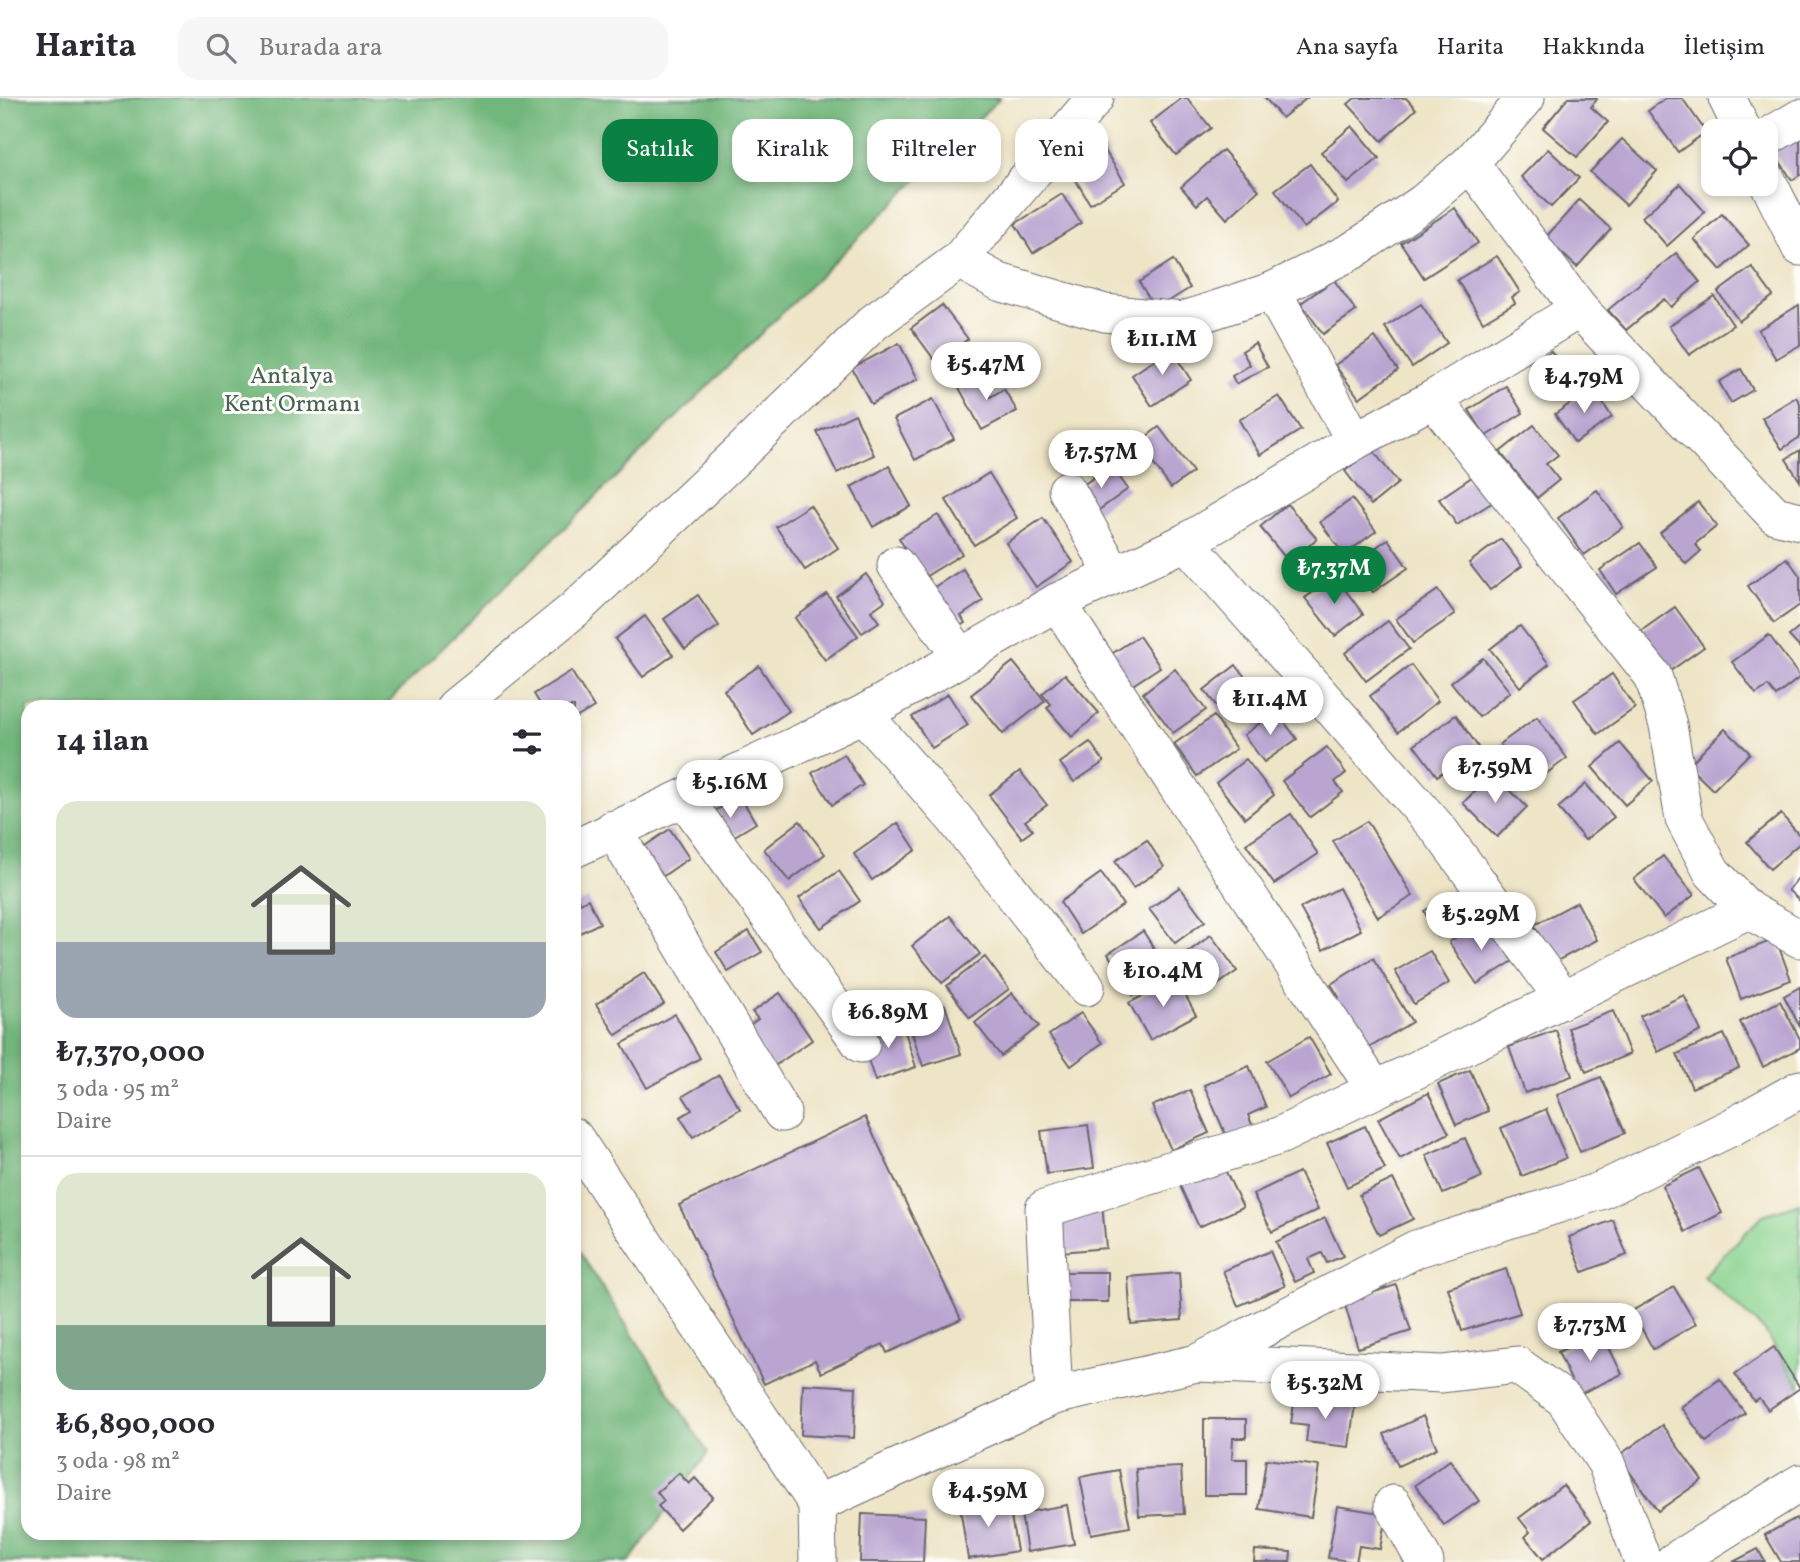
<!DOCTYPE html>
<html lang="tr">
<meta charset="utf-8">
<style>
:root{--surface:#fff;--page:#f7f7f7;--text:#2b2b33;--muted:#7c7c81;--line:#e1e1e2;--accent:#0b8043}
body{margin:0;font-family:Vollkorn,serif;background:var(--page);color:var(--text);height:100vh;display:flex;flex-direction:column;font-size:26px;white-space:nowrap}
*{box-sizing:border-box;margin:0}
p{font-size:23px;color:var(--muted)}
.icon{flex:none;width:38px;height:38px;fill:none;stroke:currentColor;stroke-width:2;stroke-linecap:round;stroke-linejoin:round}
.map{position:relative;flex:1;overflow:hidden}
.sheet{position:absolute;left:21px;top:602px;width:560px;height:840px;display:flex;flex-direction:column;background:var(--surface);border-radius:21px;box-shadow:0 4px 10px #0003}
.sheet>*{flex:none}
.guide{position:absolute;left:602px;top:21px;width:665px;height:63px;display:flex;gap:14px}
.controls{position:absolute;left:1701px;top:21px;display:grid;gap:14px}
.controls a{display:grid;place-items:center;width:77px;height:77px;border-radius:14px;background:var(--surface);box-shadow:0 4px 10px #0003;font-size:35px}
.price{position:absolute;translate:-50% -60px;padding:0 16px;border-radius:24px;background:#fff;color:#222;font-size:23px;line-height:46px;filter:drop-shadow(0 2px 4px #0008)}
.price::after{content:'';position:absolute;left:50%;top:42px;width:21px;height:16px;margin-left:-10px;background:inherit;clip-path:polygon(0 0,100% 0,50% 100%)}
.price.selected{background:var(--accent);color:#fff}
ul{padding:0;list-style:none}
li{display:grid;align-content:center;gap:14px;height:371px;padding:0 35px}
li+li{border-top:2px solid var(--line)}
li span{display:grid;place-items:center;height:217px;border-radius:21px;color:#555}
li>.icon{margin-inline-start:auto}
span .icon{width:126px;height:126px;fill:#fffc;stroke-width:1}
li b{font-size:30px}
h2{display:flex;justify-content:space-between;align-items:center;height:84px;padding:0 35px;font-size:30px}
.chip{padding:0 24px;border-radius:21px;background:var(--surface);box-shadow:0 4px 10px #0003;font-size:24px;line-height:63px}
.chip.selected{background:var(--accent);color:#fff}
header{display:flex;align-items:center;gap:42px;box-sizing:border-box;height:98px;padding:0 35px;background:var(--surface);border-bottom:2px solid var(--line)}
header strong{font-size:33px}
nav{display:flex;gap:38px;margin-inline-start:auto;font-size:24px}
.search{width:490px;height:63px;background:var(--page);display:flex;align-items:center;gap:18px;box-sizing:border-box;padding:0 24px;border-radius:21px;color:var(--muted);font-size:26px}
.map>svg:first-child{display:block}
</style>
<header>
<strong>Harita</strong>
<div class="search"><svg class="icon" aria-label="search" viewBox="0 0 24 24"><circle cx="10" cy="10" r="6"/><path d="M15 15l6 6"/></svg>Burada ara</div>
<nav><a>Ana sayfa</a><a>Harita</a><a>Hakkında</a><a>İletişim</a></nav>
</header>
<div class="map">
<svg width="1800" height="1464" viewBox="0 0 1800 1464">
<rect width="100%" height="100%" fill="#fdfcf7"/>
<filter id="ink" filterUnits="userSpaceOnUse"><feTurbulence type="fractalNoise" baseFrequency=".0143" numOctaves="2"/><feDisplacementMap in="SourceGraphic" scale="14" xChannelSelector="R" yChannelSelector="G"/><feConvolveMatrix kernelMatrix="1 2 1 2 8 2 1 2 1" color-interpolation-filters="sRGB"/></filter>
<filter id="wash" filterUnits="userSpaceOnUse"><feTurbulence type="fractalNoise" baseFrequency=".00686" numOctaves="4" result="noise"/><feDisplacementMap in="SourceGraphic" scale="28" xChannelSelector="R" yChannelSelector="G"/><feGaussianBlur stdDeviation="1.57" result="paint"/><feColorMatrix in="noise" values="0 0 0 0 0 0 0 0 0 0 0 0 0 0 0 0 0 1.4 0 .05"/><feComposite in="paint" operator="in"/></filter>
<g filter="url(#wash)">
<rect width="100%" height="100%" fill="#eee4c6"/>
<polygon fill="#8cd490" stroke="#577b66" stroke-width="2" points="1800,1105 1800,1289 1765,1233 1703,1178 1763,1117"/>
<polygon fill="#71b67a" stroke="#4a6c5a" stroke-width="2" points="0,0 1000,0 383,609 28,609 28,1435 574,1435 574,1145 708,1355 629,1464 0,1464"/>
<g id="blocks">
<g fill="#baa5d1">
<polygon points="1182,0 1187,0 1211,30 1176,57 1150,25"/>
<polygon points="1265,0 1307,0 1282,20"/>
<polygon points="1355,0 1406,0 1416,11 1382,43 1348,6"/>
<polygon points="1568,0 1595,0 1597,1 1591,9 1608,24 1577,59 1543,30"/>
<polygon points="1666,0 1682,0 1706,34 1678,54 1648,13"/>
<polygon points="1352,28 1379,60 1348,85 1321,54"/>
<polygon points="1800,35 1800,77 1792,82 1773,53"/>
<polygon points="1622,41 1657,73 1626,107 1590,74"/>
<polygon points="1099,43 1125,85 1090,106 1065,64"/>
<polygon points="1548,51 1579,80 1551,109 1521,79"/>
<polygon points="1223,52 1259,92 1227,121 1207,98 1197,107 1181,89"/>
<polygon points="1310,66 1338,104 1304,130 1275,92"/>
<polygon points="1680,86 1705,114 1667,148 1642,119"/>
<polygon points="1062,96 1081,125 1033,155 1015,126"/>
<polygon points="1579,102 1611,131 1577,169 1545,140"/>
<polygon points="1455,110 1478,145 1424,180 1401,145"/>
<polygon points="1722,116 1749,147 1721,172 1694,141"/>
<polygon points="1676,155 1700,184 1671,209 1664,201 1626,232 1608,212"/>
<polygon points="1497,158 1520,194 1512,199 1515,205 1483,224 1457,182"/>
<polygon points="1173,162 1190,190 1156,211 1139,184"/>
<polygon points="1752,169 1773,198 1739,223 1718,194"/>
<polygon points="1334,182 1356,213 1323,236 1301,205"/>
<polygon points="1714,198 1733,227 1689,257 1669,228"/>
<polygon points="1421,206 1447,245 1412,269 1385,229"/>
<polygon points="942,207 968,241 936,264 911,230"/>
<polygon points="1799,207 1800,247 1776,261 1758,232"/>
<polygon points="1375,239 1398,272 1359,300 1335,267"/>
<polygon points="899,245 918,281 871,306 852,270"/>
<polygon points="1255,245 1268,269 1236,286 1232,278 1250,267 1242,253"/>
<polygon points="1171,251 1191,282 1152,308 1132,277"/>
<polygon points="1551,253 1565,272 1546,286 1532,267"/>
<polygon points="1741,271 1753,292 1731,305 1719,284"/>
<polygon points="977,275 990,299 1004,291 1017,313 982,332 957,286"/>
<polygon points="1506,288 1523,315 1486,338 1469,312"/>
<polygon points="1593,290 1612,319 1575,345 1555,316"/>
<polygon points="1279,298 1301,332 1260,357 1239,322"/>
<polygon points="1796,299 1800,305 1800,339 1782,351 1762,320"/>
<polygon points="933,301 954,341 915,362 894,321"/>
<polygon points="855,316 874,357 837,375 817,334"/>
<polygon points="1534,327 1558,357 1546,366 1559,382 1537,400 1500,354"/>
<polygon points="1159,329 1193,374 1171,390 1138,345"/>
<polygon points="1372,351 1398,385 1371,407 1345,373"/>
<polygon points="1800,352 1800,383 1786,361"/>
<polygon points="1111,367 1128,391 1092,417 1075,393"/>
<polygon points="889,368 911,408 873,429 851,389"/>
<polygon points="989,375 1017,420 974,447 946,402"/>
<polygon points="1475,377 1493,404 1457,427 1439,401"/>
<polygon points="1597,392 1623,429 1584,457 1558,420"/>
<polygon points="1352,401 1376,433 1344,457 1320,424"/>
<polygon points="1698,404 1717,428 1695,446 1701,453 1686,466 1660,435"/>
<polygon points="1287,406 1317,441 1289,464 1260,429"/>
<polygon points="810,407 838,450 805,472 776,429"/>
<polygon points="938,417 962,456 923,480 899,440"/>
<polygon points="1043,420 1073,464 1036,489 1006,445"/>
<polygon points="1388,441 1408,470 1373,494 1353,466"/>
<polygon points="1501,441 1522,468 1490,492 1469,465"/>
<polygon points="1640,445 1657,469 1616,496 1600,472"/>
<polygon points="1787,460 1800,478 1800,507 1774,525 1748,488"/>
<polygon points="963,471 983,503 961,518 965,525 948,535 923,496"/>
<polygon points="866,476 885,503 871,513 879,524 862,535 836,498"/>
<polygon points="1335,478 1363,516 1335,538 1305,500"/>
<polygon points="1438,492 1455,516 1413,545 1396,521"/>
<polygon points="827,496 858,538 825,562 795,520"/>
<polygon points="698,497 719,528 685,551 664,521"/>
<polygon points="1675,509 1704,549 1670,573 1641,533"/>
<polygon points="645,518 673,557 643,579 615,541"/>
<polygon points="1388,523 1409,551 1366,583 1345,555"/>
<polygon points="1520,528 1549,566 1520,589 1490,551"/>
<polygon points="1800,529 1800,550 1789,538"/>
<polygon points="1769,537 1800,579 1776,598 1768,588 1756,596 1732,564"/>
<polygon points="1139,538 1160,569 1131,588 1110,557"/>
<polygon points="1483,560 1510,594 1479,619 1451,584"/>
<polygon points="1013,564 1045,603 1003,636 971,597"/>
<polygon points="1236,567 1260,599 1229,624 1204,592"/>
<polygon points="1411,567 1438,603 1398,634 1370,598"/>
<polygon points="759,568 789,613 753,637 724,592"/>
<polygon points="1175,571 1206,612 1173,635 1143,595"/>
<polygon points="571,573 594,609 574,621 574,609 542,609 534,596"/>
<polygon points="1065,576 1099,615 1072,639 1047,610 1051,606 1042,596"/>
<polygon points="1612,576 1635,610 1598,636 1574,602"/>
<polygon points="948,596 968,627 932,650 912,619"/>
<polygon points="1276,613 1297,641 1264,664 1244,637"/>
<polygon points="1456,617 1478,649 1437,678 1414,647"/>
<polygon points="1214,618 1236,651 1197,678 1174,646"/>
<polygon points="1537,619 1567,660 1531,687 1500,646"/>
<polygon points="1725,631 1750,655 1713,692 1688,668"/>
<polygon points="1090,644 1104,664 1074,684 1060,665"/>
<polygon points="1620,645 1653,683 1625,707 1592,669"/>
<polygon points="1327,649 1346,675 1335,684 1343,694 1310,719 1282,683"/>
<polygon points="844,656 863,687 832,707 812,675"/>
<polygon points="1246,661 1274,697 1245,720 1216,685"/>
<polygon points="1020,673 1047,707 1025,723 1033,732 1022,740 989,697"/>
<polygon points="1493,675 1527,709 1497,739 1463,705"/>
<polygon points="1586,686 1614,719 1585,742 1558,710"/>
<polygon points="740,698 756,725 720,747 703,720"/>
<polygon points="1291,716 1318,756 1274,786 1246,746"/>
<polygon points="1781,716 1800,738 1800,745 1770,771 1747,744"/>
<polygon points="800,723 825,756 789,783 764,751"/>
<polygon points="1367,723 1413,798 1378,819 1333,743"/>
<polygon points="898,725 916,752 872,782 854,756"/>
<polygon points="670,731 689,760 659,781 639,752"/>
<polygon points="1147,742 1164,769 1133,790 1115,763"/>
<polygon points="1663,758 1694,797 1664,820 1634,781"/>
<polygon points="839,773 860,803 821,830 799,800"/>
<polygon points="1101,775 1123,807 1081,836 1060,804"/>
<polygon points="1800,778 1800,803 1788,792"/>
<polygon points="1180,789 1205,823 1175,845 1149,811"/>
<polygon points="1339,790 1361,832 1323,852 1300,810"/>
<polygon points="574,793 580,805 588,801 600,825 574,838"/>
<polygon points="1458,793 1473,819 1438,838 1424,813"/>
<polygon points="1577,804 1597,842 1555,864 1534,827"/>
<polygon points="950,818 980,856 942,885 912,848"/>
<polygon points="1485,821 1513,863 1477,886 1449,844"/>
<polygon points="749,833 762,854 728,874 716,854"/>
<polygon points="1143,833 1169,874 1133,897 1108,856"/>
<polygon points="1211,837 1237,873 1209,893 1183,858"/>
<polygon points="1776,841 1791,882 1741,901 1726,860"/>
<polygon points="1430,853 1449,885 1414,906 1395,873"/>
<polygon points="985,859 1009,891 970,920 947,888"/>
<polygon points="1373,860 1412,924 1362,954 1332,903 1339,899 1331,886"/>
<polygon points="644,875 664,906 616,937 596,906"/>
<polygon points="1176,880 1196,917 1150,942 1129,905"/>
<polygon points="1800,889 1800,929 1784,898"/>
<polygon points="780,895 812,942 773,969 747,929 758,921 752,914"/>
<polygon points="1012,895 1039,928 1001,958 975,925"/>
<polygon points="1684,897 1701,933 1658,954 1640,918"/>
<polygon points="1780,903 1800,941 1800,950 1763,969 1740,924"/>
<polygon points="945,907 961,956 923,968 907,920"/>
<polygon points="1613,913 1630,956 1586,974 1568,930"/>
<polygon points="1081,915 1102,945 1071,968 1049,937"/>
<polygon points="675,916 700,960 647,990 622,946"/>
<polygon points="901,921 916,969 875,983 859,934"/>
<polygon points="1556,932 1572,978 1525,995 1509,949"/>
<polygon points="1724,936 1739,970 1692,990 1677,956"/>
<polygon points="1309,939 1331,976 1289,1000 1267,963"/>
<polygon points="1249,968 1266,1009 1248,1017 1253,1029 1227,1040 1204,987"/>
<polygon points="1470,972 1488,1013 1456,1027 1438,986"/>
<polygon points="719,977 740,1011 693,1039 680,1019 692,1012 683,998"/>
<polygon points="1601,979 1625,1035 1580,1054 1557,997"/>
<polygon points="1190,992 1209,1035 1171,1052 1152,1008"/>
<polygon points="1428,995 1449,1035 1400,1061 1378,1021"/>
<polygon points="1546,1011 1566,1060 1522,1078 1501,1030"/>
<polygon points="865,1019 961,1221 887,1255 883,1246 821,1275 815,1262 764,1286 679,1107"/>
<polygon points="1088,1027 1094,1070 1047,1076 1041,1033"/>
<polygon points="1365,1028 1385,1071 1347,1089 1327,1045"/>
<polygon points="1465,1040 1482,1079 1443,1096 1426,1057"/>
<polygon points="1223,1068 1243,1109 1199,1129 1180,1088"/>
<polygon points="1699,1070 1722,1115 1685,1134 1662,1088"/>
<polygon points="1299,1074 1318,1112 1272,1134 1253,1096"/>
<polygon points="1393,1081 1413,1121 1379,1137 1359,1097"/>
<polygon points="1102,1105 1106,1150 1061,1154 1057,1109"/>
<polygon points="1325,1120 1343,1158 1327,1165 1322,1155 1308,1161 1314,1175 1295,1184 1276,1144"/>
<polygon points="1613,1122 1627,1157 1583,1174 1569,1139"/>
<polygon points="1270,1153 1285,1188 1238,1208 1223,1173"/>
<polygon points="1506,1171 1520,1215 1462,1233 1448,1190"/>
<rect x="1066" y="1174" width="42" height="30"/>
<polygon points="1179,1175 1182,1222 1131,1226 1128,1179"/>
<polygon points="1396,1187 1411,1233 1358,1250 1344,1204"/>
<polygon points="1674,1189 1696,1226 1653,1251 1632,1213"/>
<polygon points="1601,1233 1622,1276 1578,1297 1558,1254"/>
<polygon points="1774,1249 1800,1290 1768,1312 1759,1300 1754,1303 1735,1276"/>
<polygon points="1720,1281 1745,1315 1706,1344 1681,1309"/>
<polygon points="803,1286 856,1289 854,1340 801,1337"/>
<polygon points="1295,1299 1355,1306 1349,1349 1306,1344 1308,1327 1291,1325"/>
<polygon points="1423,1318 1437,1350 1398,1368 1384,1336"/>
<polygon points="1204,1321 1246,1321 1246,1340 1233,1340 1232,1361 1247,1361 1247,1397 1204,1397"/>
<polygon points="1662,1327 1702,1382 1658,1413 1618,1358"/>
<polygon points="1266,1361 1319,1368 1311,1419 1259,1411"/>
<polygon points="1450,1362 1479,1403 1444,1427 1415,1387"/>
<polygon points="1181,1369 1184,1416 1139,1418 1136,1371"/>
<polygon points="1119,1372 1130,1429 1091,1436 1080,1379"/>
<polygon points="679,1375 689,1386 695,1380 713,1399 679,1431 658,1408 664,1403 657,1394"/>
<polygon points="1563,1387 1591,1423 1543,1461 1525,1439 1530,1434 1519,1420"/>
<polygon points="1008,1401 1017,1453 968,1461 960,1409"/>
<polygon points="1067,1407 1074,1446 1027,1454 1021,1415"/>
<polygon points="1337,1408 1386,1416 1380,1451 1359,1448 1356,1464 1328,1460"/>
<polygon points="862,1416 925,1419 923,1464 860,1464"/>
<polygon points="1796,1420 1800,1427 1800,1464 1781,1464 1765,1437"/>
<polygon points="1758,1451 1765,1464 1733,1464"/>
<polygon points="1255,1452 1291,1454 1290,1464 1254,1464"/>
</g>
</g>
</g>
<g filter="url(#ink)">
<use href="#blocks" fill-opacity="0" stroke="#69666c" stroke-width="2"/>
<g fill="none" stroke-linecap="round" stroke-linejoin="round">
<g stroke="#69666c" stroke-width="39">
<g id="street">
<polyline points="1727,0 1743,33"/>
<polyline points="1766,40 1800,20"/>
<polyline points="1470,65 1579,211 1775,417 1800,423"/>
<polyline points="1766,80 1800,149"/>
<polyline points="959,162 999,184 1105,215 1181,223 1272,193 1352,153 1423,105 1470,65 1526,0"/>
<polyline points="1272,193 1355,343"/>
<polyline points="1433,301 1653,578 1668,627 1684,721 1712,774 1748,812 1800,841"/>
<polyline points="1067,392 1114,477"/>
<polyline points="1186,444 1440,733 1563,900"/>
<polyline points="896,467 961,559"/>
<polyline points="1057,504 1374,990"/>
<polyline points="455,609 575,511 743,352 873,225 959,162 1095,0"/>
<polyline points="863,616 955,721 1086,889"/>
<polyline points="684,700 861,946"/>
<polyline points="613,731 782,1015"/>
<polyline points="574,751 863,616 1057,504 1186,444 1355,343 1433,301 1579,211"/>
<polyline points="574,1039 817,1406 818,1464"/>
<polyline points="1198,1265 1442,1276 1517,1267 1564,1301 1606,1365 1643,1464"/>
<polyline points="1054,1298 1044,1111 1279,1038 1748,812"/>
<polyline points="817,1406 1054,1298 1197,1265 1416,1151 1600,1093 1732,1029 1800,991"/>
<polyline points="1393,1406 1425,1464"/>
<polyline points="1673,1464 1800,1385"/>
</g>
</g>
<use href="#street" stroke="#fff" stroke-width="37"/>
</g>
</g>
<g text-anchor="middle" stroke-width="6" stroke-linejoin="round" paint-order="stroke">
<g font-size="24" fill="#476059" stroke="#fdfcf7">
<text x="292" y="285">Antalya<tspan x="292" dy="28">Kent Ormanı</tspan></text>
</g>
</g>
</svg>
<div class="controls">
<a><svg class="icon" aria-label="locate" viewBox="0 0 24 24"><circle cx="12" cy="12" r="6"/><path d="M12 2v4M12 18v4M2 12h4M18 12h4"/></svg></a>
</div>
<b class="price" style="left:1162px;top:279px">₺11.1M</b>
<b class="price" style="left:986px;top:304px">₺5.47M</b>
<b class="price" style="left:1584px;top:317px">₺4.79M</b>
<b class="price" style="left:1101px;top:392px">₺7.57M</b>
<b class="price selected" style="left:1334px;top:508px">₺7.37M</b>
<b class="price" style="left:1270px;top:639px">₺11.4M</b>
<b class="price" style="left:1495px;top:707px">₺7.59M</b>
<b class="price" style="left:730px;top:722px">₺5.16M</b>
<b class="price" style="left:1481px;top:854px">₺5.29M</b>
<b class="price" style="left:1163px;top:911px">₺10.4M</b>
<b class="price" style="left:888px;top:952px">₺6.89M</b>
<b class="price" style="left:1590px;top:1265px">₺7.73M</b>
<b class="price" style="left:1325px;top:1323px">₺5.32M</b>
<b class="price" style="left:988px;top:1431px">₺4.59M</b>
<div class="guide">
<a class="chip selected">Satılık</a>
<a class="chip">Kiralık</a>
<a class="chip">Filtreler</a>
<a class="chip">Yeni</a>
</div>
<section class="sheet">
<h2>14 ilan<svg class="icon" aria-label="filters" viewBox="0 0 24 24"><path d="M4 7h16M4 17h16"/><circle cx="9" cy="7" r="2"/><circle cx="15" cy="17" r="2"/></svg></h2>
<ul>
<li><span style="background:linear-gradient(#dfe7d0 65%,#9aa5b1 0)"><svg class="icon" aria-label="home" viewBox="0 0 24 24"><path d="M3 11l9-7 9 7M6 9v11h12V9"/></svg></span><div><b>₺7,370,000</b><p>3 oda · 95 m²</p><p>Daire</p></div></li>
<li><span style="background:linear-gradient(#dfe7d0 70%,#7fa58c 0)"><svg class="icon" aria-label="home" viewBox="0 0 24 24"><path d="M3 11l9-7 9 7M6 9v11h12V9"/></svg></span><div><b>₺6,890,000</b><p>3 oda · 98 m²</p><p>Daire</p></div></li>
</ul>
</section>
</div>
